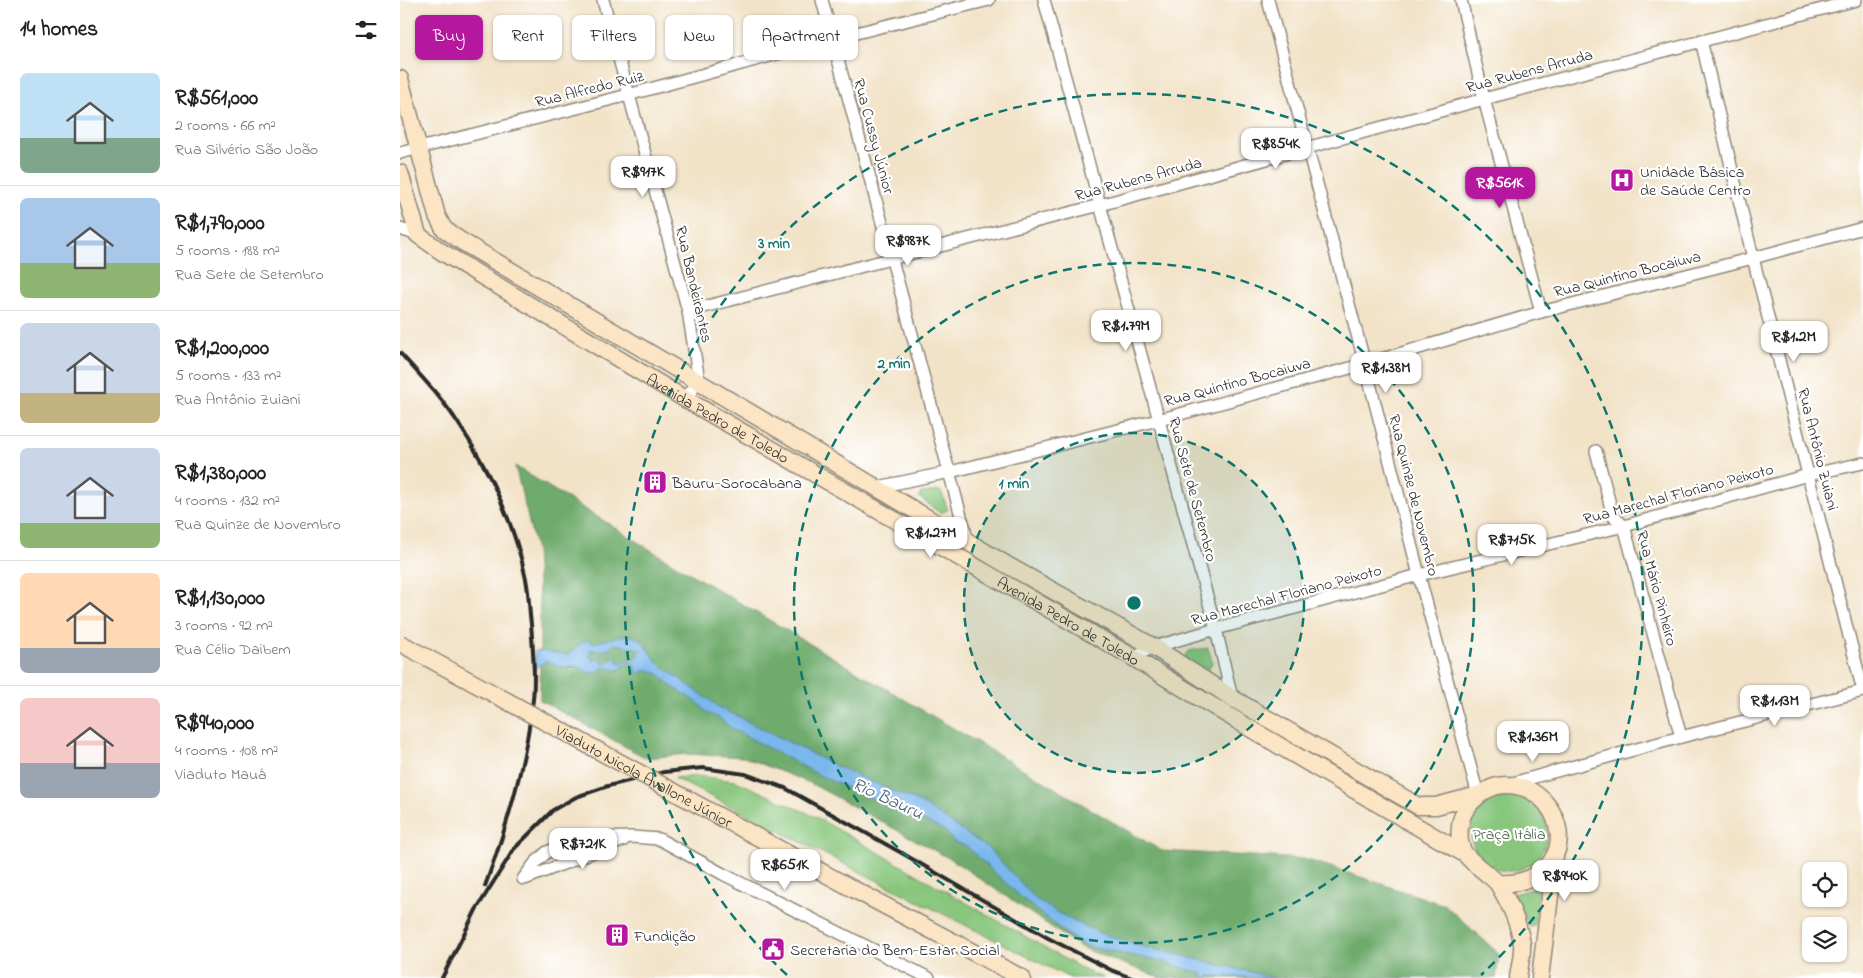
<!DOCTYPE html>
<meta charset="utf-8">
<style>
:root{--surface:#fff;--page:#f2f2f2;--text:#222;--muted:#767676;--line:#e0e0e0;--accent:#b5179e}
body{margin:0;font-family:"Indie Flower",sans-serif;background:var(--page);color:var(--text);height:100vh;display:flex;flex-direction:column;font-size:19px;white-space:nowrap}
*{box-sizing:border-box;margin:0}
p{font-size:16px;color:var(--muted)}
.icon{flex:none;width:28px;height:28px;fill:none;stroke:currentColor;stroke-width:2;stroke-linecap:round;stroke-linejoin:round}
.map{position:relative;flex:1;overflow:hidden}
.details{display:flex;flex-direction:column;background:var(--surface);width:400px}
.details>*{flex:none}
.top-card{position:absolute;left:15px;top:15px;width:475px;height:45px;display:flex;gap:10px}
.controls{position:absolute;left:1402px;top:862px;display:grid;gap:10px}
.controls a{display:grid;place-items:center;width:45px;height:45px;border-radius:8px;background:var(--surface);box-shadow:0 1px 4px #0004;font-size:25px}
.price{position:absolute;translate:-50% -42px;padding:0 11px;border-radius:10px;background:#fff;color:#222;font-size:16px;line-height:32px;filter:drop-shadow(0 1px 2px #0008)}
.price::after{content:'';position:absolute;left:50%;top:30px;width:15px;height:11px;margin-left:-8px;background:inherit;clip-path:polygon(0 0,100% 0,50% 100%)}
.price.active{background:var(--accent);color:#fff}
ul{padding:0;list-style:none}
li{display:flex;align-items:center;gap:15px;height:125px;padding:0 20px}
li+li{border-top:1px solid var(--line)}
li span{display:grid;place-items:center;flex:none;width:140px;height:100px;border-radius:8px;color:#555}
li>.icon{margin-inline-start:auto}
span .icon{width:60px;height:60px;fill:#fffc;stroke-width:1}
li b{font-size:21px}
h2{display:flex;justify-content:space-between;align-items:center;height:60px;padding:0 20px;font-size:21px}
.tag{padding:0 18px;border-radius:8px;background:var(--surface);box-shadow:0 1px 4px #0004;font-size:18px;line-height:45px}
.tag.active{background:var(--accent);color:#fff}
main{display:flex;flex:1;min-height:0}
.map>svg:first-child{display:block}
</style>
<main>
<section class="details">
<h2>14 homes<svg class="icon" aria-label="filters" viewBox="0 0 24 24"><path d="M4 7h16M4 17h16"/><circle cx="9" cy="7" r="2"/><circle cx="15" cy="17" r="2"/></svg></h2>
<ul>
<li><span style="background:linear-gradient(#bfe0f5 65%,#7fa58c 0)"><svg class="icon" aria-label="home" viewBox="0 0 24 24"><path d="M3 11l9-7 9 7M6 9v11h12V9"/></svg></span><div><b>R$561,000</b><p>2 rooms · 66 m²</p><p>Rua Silvério São João</p></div></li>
<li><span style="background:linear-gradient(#a9c7e8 65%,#8fb573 0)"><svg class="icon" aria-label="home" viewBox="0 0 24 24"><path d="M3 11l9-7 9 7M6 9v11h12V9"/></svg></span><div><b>R$1,790,000</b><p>5 rooms · 188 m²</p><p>Rua Sete de Setembro</p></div></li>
<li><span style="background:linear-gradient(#c9d6e8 70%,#c2b280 0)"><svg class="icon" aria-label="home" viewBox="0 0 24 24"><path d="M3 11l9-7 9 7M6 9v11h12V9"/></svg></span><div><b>R$1,200,000</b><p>5 rooms · 133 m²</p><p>Rua Antônio Zuiani</p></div></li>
<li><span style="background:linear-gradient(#c9d6e8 75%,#8fb573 0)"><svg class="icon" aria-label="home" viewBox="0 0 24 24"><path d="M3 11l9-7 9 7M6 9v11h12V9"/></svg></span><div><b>R$1,380,000</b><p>4 rooms · 132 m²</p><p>Rua Quinze de Novembro</p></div></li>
<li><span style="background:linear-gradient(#ffd9b3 75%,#9aa5b1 0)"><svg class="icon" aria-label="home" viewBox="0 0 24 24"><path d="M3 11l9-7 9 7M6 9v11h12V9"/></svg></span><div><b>R$1,130,000</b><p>3 rooms · 92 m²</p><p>Rua Célio Daibem</p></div></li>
<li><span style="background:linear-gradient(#f6c9c9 65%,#9aa5b1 0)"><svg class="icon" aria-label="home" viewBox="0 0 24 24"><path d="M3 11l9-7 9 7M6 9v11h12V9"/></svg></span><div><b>R$940,000</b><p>4 rooms · 108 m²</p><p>Viaduto Mauá</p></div></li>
</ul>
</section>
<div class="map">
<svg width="1463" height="978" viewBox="0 0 1463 978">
<rect width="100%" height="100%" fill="#fff"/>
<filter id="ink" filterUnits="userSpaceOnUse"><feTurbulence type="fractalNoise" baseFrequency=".02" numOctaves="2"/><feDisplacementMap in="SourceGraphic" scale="10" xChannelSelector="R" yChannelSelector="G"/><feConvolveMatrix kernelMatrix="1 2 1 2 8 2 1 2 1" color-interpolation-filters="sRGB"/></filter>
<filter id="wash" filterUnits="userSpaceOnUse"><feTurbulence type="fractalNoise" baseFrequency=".0096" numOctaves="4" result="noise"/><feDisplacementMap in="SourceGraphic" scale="20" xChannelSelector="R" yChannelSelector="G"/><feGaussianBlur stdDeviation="1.12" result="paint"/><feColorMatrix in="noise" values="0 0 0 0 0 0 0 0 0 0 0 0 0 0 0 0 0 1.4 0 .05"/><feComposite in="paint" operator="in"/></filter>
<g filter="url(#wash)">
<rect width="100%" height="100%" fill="#f2e3c8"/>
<g fill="#88c67d" stroke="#5a7854">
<polygon points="541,491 548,510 540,513 519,497 521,493"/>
<polygon points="808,648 812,662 808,671 783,660 788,651"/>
<polygon points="298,776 336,781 416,817 686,971 704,978 670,978 274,778"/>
<circle cx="1109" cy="833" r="38"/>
<polygon points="1139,887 1134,926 1130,927 1113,894"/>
</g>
<polygon fill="#6eab6c" stroke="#4c6b4c" points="115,466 267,560 762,851 904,859 921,864 1045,905 1099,954 1096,978 761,978 682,948 554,861 410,783 344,757 287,754 246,758 140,700 140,614 136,550"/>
<path fill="#7ab7ec" stroke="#52718c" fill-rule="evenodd" d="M 220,636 L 233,636 L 242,641 L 258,663 L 319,707 L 438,767 L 523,804 L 588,848 L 637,900 L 673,921 L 700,933 L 737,945 L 875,978 L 809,976 L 809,978 L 804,978 L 803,974 L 764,962 L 686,946 L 664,932 L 622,898 L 566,846 L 554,842 L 544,830 L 423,777 L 331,728 L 319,718 L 307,713 L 298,703 L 271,686 L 259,674 L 250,670 L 246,670 L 238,674 L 233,663 L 228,663 L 218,670 L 202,667 L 199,672 C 189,675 185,672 179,666 L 159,667 L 153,663 L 146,661 L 133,669 L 135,651 C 146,651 156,654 168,655 L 181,643 L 188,640 L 192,643 C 202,642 210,638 220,636 ZM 214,644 L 240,649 L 239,655 L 233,660 L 229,659 L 222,663 L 218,662 L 217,658 L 211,659 L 205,664 L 201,662 L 203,656 L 193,661 L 190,656 L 190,650 L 207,650 Z"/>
</g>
<g filter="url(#ink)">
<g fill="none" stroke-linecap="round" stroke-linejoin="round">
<g stroke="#8e877a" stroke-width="14">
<g id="minor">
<polyline points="203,0 288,311 299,381 285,399"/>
<polyline points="422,0 568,542"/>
<polyline points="644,0 816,629 832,698 831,701"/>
<polyline points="868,0 965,364 1019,575 1078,795"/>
<polyline points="1061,0 1084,99 1141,312"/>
<polyline points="1301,40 1353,258 1463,691"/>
<polyline points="0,153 228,95 432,39 589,0"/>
<polyline points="0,229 18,235"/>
<polyline points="288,311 700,205 1084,99 1456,0"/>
<polyline points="1196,451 1213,516 1224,526 1281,737"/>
<polyline points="478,487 550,472 758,420 965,364 1141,312 1353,258 1463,228"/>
<polyline points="732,657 754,647 816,629 1019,575 1224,526 1408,475 1463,463"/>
<polyline points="1109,784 1281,737 1463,691"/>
<polyline points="123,879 135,863 147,852 166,844 196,838 232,837 259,839 323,874 529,978"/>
<polyline points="125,879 224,840"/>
</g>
</g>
<g stroke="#8e877a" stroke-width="19">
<g id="secondary">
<polyline points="0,79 37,216 44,229 61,241 607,565 754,647 832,698 1018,806 1036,806 1078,795"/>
<path id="s1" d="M 0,173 L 18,235 L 42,252 L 285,399 L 732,657 C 841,724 952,789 1063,853"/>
<path d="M 1097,883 C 1119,885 1144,877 1155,855 C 1168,827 1146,790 1116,786 C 1106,784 1096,785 1087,790 C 1074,798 1062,810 1060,825 C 1057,854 1067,857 1087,874 C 1091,877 1095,880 1098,884 C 1109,902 1119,924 1122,944 C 1123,955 1119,968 1118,978"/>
<polyline points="455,890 622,978"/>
<polyline points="1140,978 1155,855"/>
</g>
</g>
<use href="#minor" stroke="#fff" stroke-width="11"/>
<use href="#secondary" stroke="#fce5c4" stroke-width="16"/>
<g stroke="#2b2b2b" stroke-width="4">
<path d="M 0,353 C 20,375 42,398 58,423 C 89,469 115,525 126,579 C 129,593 129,609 131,624 C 133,650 136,682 132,707 C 124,770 107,827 85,886"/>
<polyline points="42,978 76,910 114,849 153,810 176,797 208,786 264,772 303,768 345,774 385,788 507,856 648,938 711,970 732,978"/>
</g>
<g stroke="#8e877a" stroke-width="19" stroke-linecap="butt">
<g id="secondary-bridge">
<path id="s2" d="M 0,643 L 455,890"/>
</g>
</g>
<use href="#secondary-bridge" stroke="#fce5c4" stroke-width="16"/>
</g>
</g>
<circle cx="734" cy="603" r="170" fill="#0f766e" fill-opacity=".12"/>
<g fill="none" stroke="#0f766e" stroke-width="2.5" stroke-dasharray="9 6">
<circle cx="734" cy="603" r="170"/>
<circle cx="734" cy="603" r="340"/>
<path d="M387 975A509 509 0 1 1 1081 975"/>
</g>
<defs>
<g id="hospital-square" transform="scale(1.25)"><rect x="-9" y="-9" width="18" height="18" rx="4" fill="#b5179e" stroke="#fff"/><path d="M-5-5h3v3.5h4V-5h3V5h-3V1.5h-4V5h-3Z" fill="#fff"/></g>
<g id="building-square" transform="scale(1.25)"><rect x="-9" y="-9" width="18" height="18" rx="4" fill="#b5179e" stroke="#fff"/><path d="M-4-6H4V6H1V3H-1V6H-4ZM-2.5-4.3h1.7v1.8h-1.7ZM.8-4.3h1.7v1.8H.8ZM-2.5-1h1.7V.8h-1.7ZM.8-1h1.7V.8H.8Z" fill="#fff"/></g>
<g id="civic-square" transform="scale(1.25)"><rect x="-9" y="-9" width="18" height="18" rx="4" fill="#b5179e" stroke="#fff"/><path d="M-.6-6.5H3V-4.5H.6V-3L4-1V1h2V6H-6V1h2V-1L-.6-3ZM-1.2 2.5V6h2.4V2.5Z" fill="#fff"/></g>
</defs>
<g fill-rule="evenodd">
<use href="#hospital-square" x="1222" y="180"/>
<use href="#building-square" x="255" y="482"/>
<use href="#building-square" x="217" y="935"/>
<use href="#civic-square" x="373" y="949"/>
</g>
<g text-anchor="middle" stroke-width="4.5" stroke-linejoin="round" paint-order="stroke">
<g font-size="16" fill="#2b2b2b" stroke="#fff">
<text transform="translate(1129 70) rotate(-15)" y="6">Rua Rubens Arruda</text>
<text transform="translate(189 88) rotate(-14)" y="6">Rua Alfredo Ruiz</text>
<text transform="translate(475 136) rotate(75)" y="6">Rua Cussy Júnior</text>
<text transform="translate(738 178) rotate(-15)" y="6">Rua Rubens Arruda</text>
<text transform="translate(1227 273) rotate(-14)" y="6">Rua Quintino Bocaiuva</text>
<text transform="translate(295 284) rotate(77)" y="6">Rua Bandeirantes</text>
<text transform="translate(837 381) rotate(-15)" y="6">Rua Quintino Bocaiuva</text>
<text dy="6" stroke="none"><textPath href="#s1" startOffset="416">Avenida Pedro de Toledo</textPath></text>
<text transform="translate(1419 449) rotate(76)" y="6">Rua Antônio Zuiani</text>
<text transform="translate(794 489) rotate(75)" y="6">Rua Sete de Setembro</text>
<text transform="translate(1278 493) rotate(-15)" y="6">Rua Marechal Floriano Peixoto</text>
<text transform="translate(1015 495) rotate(76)" y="6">Rua Quinze de Novembro</text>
<text transform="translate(1258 588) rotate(75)" y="6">Rua Mário Pinheiro</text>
<text transform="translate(886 594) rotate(-15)" y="6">Rua Marechal Floriano Peixoto</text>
<text dy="6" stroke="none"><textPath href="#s1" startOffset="821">Avenida Pedro de Toledo</textPath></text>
<text dy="6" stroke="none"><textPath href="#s2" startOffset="278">Viaduto Nicola Avallone Júnior</textPath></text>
</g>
<g font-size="16" fill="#2b2b2b" stroke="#fff" text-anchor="start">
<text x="1240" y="177">Unidade Básica<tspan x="1240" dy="18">de Saúde Centro</tspan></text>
<text x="272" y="488">Bauru-Sorocabana</text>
<text x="234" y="941">Fundição</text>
<text x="390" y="955">Secretaria do Bem-Estar Social</text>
</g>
<g font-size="16" fill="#4c6148" stroke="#fff">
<text x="1109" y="839">Praça Itália</text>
</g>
<g font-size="18" font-style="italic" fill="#475c6f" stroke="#fff">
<text transform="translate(488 798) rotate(25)" y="6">Rio Bauru</text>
</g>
</g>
<circle cx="734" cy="603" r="8" fill="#0f766e" stroke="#fff" stroke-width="2.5"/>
<g font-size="15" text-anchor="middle" font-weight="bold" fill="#0f766e" stroke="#fff" stroke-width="4.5" stroke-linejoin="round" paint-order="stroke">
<text x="374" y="248">3 min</text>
<text x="494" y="368">2 min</text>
<text x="614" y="488">1 min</text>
</g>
</svg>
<div class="controls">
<a><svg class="icon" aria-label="locate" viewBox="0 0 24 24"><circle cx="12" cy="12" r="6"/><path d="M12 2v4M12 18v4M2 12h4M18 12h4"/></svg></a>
<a><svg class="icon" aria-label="layers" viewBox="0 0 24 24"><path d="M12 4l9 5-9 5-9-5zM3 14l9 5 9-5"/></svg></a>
</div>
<b class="price" style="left:876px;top:170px">R$854K</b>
<b class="price" style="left:243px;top:198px">R$917K</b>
<b class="price active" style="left:1100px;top:209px">R$561K</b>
<b class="price" style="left:508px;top:267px">R$987K</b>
<b class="price" style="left:726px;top:352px">R$1.79M</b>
<b class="price" style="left:1394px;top:363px">R$1.2M</b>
<b class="price" style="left:986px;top:394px">R$1.38M</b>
<b class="price" style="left:531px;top:559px">R$1.27M</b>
<b class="price" style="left:1112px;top:566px">R$715K</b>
<b class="price" style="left:1375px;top:727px">R$1.13M</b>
<b class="price" style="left:1133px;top:763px">R$1.36M</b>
<b class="price" style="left:183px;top:870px">R$721K</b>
<b class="price" style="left:385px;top:891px">R$651K</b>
<b class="price" style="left:1165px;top:902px">R$940K</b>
<div class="top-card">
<a class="tag active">Buy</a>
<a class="tag">Rent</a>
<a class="tag">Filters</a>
<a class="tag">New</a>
<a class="tag">Apartment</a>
</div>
</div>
</main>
